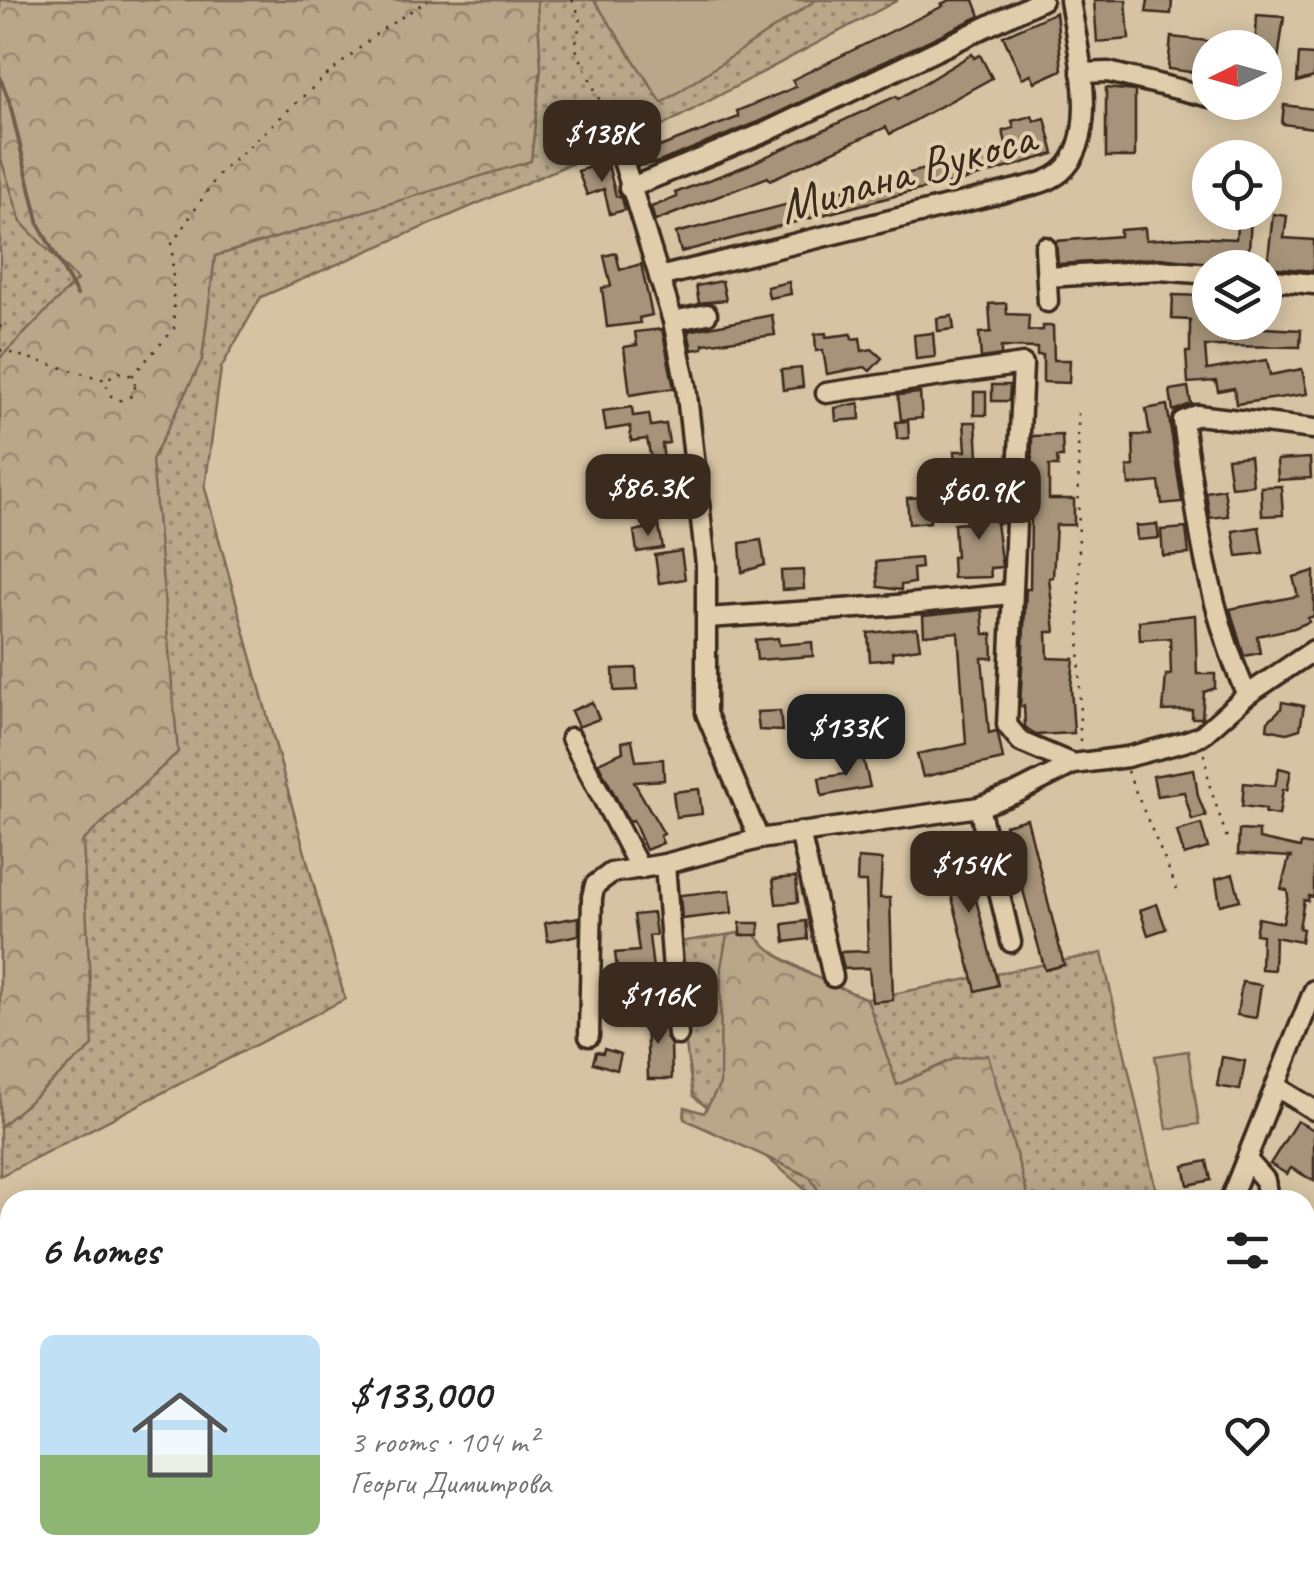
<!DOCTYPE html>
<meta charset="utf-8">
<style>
:root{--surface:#fff;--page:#f6f6f6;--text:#222;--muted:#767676;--line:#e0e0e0;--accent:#3b2a1e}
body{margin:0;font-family:Caveat,sans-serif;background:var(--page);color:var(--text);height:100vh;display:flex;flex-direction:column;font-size:38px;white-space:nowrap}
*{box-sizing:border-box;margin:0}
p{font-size:32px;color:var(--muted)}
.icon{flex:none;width:55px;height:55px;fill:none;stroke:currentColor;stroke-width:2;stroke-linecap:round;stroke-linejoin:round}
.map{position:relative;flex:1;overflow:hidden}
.drawer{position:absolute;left:0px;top:1190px;width:1315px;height:390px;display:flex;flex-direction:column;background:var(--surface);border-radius:30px 30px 0 0;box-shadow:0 5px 25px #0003}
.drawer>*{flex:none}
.needle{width:65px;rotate:265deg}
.fabs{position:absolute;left:1192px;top:30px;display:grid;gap:20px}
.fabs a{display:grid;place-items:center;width:90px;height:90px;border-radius:50%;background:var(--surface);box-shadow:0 5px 25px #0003;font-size:50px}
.price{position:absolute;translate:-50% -85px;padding:0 22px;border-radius:20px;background:var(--accent);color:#fff;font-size:32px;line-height:65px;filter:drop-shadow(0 2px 5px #0008)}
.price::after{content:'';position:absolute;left:50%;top:60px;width:30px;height:22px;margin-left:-15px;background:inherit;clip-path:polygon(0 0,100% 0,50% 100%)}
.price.current{background:#222;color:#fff}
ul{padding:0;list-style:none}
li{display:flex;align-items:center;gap:30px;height:250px;padding:0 40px}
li+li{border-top:2px solid var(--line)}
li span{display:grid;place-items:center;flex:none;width:280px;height:200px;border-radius:15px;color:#555}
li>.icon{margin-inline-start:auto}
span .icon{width:120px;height:120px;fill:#fffc;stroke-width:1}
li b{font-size:42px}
h2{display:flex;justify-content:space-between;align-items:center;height:120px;padding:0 40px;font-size:42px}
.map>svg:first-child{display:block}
</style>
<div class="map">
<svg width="1314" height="1580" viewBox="0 0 1314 1580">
<defs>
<pattern id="green-dots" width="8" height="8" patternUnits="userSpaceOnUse" patternTransform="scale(2.5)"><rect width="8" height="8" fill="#b9a78a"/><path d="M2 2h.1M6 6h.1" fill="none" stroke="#988870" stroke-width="1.8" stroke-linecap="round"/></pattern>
<pattern id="forest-crowns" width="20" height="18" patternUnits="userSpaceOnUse" patternTransform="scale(2.5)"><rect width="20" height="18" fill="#b9a78a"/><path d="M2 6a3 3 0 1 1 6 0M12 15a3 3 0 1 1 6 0" fill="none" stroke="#988870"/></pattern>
</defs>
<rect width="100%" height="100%" fill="#d6c3a3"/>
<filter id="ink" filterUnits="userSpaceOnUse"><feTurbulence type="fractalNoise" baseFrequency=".01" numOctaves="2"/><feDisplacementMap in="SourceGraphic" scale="20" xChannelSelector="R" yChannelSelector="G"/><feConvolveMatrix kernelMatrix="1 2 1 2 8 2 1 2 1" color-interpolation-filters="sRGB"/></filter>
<g filter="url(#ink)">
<g fill="url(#green-dots)" stroke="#7a6854" stroke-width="2.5">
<polygon points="0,0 898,0 619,149 565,166 261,297 221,368 205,488 345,999 0,1176"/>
<polygon points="752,931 765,948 821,980 867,999 1102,953 1158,1200 818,1200 693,1096 672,943"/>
<polygon points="1305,1228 1314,1233 1314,1580 1088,1580 1092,1570 1305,1570"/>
</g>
<g fill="url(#forest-crowns)" stroke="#7a6854" stroke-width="2.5">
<polygon points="0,0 537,0 541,68 531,161 215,256 202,360 152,460 178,752 83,841 93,1046 0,1127 0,358 77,280 21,222 0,156"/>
<path d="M 752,931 C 779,966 827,982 867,999 L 897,1085 L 956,1058 L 988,1055 L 1029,1200 L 824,1200 L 810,1177 L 684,1119 L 685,1107 L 704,1113 L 720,1084 L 721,967 L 727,935 Z"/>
</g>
<g fill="#b9a78a" stroke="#7a6854" stroke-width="2.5">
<polygon points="594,0 816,0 662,103"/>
<polygon points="1188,1051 1199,1124 1167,1129 1155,1056"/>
</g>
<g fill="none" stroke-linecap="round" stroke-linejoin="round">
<polyline stroke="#6f5e4b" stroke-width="4" points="0,78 9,100 39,225 77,295"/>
</g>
<g fill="#a69379" stroke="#3b2a1e" stroke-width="2.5">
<polygon points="950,0 974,0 980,16 761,121 659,162 638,166 634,152 645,149 646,152 739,117 737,111 796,87 792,80 943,6 941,4"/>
<polygon points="1094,0 1126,0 1129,39 1097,42"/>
<polygon points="1148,0 1172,0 1171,14 1146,12"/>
<polygon points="1056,12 1062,70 1035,82 1031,74 1022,78 1003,36"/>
<polygon points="1257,15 1284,17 1272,102 1265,102 1265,48 1255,48"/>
<polygon points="1171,37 1208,41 1205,74 1168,69"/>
<polygon points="972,54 974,58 980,55 992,78 890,134 886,127 770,180 768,177 655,221 651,207 677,197 675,193 748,165 896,96 898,99"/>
<polygon points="1299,54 1314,55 1314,77 1297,82"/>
<polygon points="1106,88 1135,91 1135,157 1106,157"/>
<polygon points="1284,105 1314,109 1314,128 1282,124"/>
<polygon points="1032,116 1034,121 1045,118 1054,154 962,181 910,192 681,252 676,233 1007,148 1003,131 1014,128 1012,121"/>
<polygon points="607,161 616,196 622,198 625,210 610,214 604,189 587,195 578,171"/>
<polygon points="1273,214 1287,216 1284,238 1314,240 1314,271 1267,267"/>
<polygon points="1238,216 1251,216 1248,268 1160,258 1058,264 1056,241 1120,236 1120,230 1145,228 1146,240 1191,237 1236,239"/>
<polygon points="616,253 620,270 641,264 652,315 639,318 640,323 607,327 602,288 611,286 604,256"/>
<polygon points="722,281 726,300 699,303 696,286"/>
<polygon points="789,282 791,294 769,298 767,287"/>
<polygon points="1173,295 1207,296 1208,331 1241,331 1241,322 1264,322 1264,328 1301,330 1300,347 1205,346 1207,370 1267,360 1270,375 1302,369 1307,394 1236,404 1234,388 1218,391 1216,381 1188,383 1186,352 1190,352 1190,320 1172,319"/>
<polygon points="1006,303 1007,314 1029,315 1028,331 1043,330 1043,326 1053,326 1054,360 1070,360 1069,383 1043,382 1043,355 1037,355 1037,348 1001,347 1001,355 981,358 979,333 991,332 989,304"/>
<polygon points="772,315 775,335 703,344 703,348 692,350 688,331"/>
<polygon points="952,316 954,329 938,331 937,318"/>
<polygon points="662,329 674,388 630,395 624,347 637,345 635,332"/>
<polygon points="826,333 826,337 851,334 852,339 860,338 862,351 872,349 882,358 870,371 865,367 827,374 823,350 816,351 815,334"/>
<polygon points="933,333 935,357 916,359 914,335"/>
<polygon points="801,368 803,387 783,390 781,370"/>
<polygon points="992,385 1010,385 1009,401 992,401"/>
<polygon points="1188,387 1191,404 1173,411 1170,390"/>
<rect x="974" y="392" width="12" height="23"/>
<polygon points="920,393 922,418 901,420 898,395"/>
<polygon points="859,403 860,419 836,421 835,408"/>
<polygon points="1167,405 1182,502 1162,504 1159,482 1129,485 1127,467 1134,466 1133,435 1150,435 1146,409"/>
<polygon points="632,407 633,416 649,414 651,426 666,424 669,443 662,444 667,488 670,497 673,496 675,507 647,510 645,487 636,488 634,466 652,464 647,439 631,441 630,426 606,430 603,411"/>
<polygon points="908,421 909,438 897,439 896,422"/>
<polygon points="964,422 976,422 979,473 955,474 954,451 966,451"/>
<polygon points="1062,435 1063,457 1057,457 1058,466 1049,466 1049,499 1074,499 1074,525 1056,525 1053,577 1049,578 1055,632 1047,632 1048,658 1074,659 1071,687 1074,733 1036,735 1025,727 1024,706 1020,707 1026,589 1030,589 1032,436"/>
<polygon points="1250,456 1253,485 1231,487 1227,458"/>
<polygon points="1310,458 1311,478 1278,480 1277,460"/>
<polygon points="1281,486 1283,515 1262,516 1261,487"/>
<polygon points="1224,489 1228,516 1210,518 1206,492"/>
<polygon points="928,497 930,522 909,524 907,498"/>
<polygon points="1004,499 1003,523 996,523 1002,567 990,568 991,577 953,578 952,557 956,557 954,524 982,522 981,500"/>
<polygon points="1157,524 1159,538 1137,540 1136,526"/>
<polygon points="659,526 663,548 637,552 634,531"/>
<polygon points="1259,527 1263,553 1237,556 1233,531"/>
<polygon points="1186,528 1189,554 1163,556 1161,530"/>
<polygon points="761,540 765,565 742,572 740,543"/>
<polygon points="681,551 685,579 659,583 655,555"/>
<polygon points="920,558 921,568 913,569 914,583 901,585 901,590 878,587 876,562"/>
<polygon points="803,570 804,589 782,590 781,571"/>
<polygon points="1314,571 1314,616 1308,618 1309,622 1294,628 1257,636 1260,653 1244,656 1230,609 1298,596 1293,577"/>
<polygon points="982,610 984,634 992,634 993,658 982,658 989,733 996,731 998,734 1003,759 923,777 917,754 966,744 958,632 924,635 923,616"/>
<polygon points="1195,615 1197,674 1215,674 1215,688 1204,692 1202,718 1192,718 1192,710 1163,711 1166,675 1171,675 1170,638 1140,640 1139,621"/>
<polygon points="917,628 920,648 892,652 893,659 870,661 868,633"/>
<polygon points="778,638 779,645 812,642 813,656 757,660 755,640"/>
<polygon points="636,668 637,690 614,691 613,669"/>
<polygon points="592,702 599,719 578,727 571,711"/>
<polygon points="1282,702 1304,706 1300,729 1287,733 1267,729 1268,721 1281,709"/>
<polygon points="846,707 849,727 831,730 828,710"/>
<polygon points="780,711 782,731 759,730 757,712"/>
<polygon points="632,740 636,761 663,759 664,780 634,782 664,834 660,836 663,843 646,850 633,820 629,822 598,763 623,752 622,742"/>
<polygon points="863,758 870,787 822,796 819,778 845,774 844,769 849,768 847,761"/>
<polygon points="1279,768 1291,771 1287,790 1283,789 1279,815 1265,813 1266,809 1242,806 1244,783 1275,786"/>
<polygon points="1194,769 1198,796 1206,816 1192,820 1184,792 1157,796 1153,776"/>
<polygon points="699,789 702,814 676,817 673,792"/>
<polygon points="1027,819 1064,965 1045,970 1005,825"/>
<polygon points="1201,824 1208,848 1184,855 1177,831"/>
<polygon points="1239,830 1259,831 1259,839 1300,848 1301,844 1314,846 1314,897 1309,896 1308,901 1304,900 1299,928 1303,929 1301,942 1275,937 1274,970 1261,969 1262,935 1255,934 1258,918 1283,923 1288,896 1287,890 1281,889 1289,858 1293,857 1238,854"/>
<polygon points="961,841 998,985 976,991 939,847"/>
<polygon points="858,858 882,860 880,898 890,898 893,1000 872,1002 869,968 844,969 840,952 868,951 866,882 857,882"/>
<polygon points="1233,874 1240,900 1220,905 1216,879"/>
<polygon points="796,877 798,902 776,904 773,879"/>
<polygon points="730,890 732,913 682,919 680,895"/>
<polygon points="1157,904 1166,929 1148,935 1140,910"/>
<polygon points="653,913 656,935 649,936 653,969 635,970 638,996 621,998 615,953 639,951 634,915"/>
<polygon points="579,917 579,935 548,941 545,923"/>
<polygon points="806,921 808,939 785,942 783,924"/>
<rect x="740" y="923" width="19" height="12"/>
<polygon points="1242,982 1261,985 1256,1018 1237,1015"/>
<polygon points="664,1011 666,1037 671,1045 672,1079 648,1079 646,1012"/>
<polygon points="604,1049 621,1054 617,1070 593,1063 596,1052 603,1053"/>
<polygon points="1222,1057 1245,1061 1240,1090 1217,1086"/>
<polygon points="1297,1121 1314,1130 1314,1181 1291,1168 1287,1174 1270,1164"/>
<polygon points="1207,1161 1211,1180 1188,1185 1184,1166"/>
</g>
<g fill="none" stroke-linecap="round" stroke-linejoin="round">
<g stroke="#3b2a1e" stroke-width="25">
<g id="minor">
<polyline points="1081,73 1108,72 1210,97"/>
<polyline points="1235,102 1244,105"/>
<polyline points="613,128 673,321 686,386 706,565 706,713 759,839"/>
<polyline points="629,188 766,132 1042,0"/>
<polyline points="1045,247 1048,302"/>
<path d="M 659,277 L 1025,187 C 1037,184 1050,181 1061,172 C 1102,137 1077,48 1070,0"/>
<polyline points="1047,277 1159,270 1210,274"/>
<polyline points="1265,279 1314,284"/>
<polyline points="673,321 707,314"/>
<polyline points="826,393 1023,364 1007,725 1021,742 1073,764"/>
<polyline points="707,618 887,606 1011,594"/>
<path d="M 1247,695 C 1208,610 1196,513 1183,421 L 1197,415 L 1314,429"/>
<polyline points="571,738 640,869"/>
<polyline points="979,807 1011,942"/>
<polyline points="800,832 833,977"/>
<polyline points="665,864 678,1035"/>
<polyline points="589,1036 592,897 595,885 611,873 665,864 759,839 979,807 1016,793 1073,764 1127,757 1184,742 1201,736 1247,695 1314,650"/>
<polyline points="1277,1087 1314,1110"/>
<polyline points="1248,1161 1265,1180 1268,1200"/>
<polyline points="1230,1200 1314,990"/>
<polyline points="1079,1580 1081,1570"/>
</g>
</g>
<g stroke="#3b2a1e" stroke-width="2.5" stroke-dasharray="2.5 8" stroke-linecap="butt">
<polyline points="572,0 581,18 575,47 606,114"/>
<polyline points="0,328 2,321"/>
<polyline points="0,350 109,381"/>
<circle cx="121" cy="386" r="14"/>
<polyline points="132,376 174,329 172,244 218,175 320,81 380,31 428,0"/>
<polyline points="1078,413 1080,746"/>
<polyline points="1204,754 1210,787 1229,844"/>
<polyline points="1127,771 1177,889"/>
</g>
<use href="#minor" stroke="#e0cdab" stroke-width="18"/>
</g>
</g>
<g text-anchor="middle" stroke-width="8" stroke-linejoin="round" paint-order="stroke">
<g font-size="50" fill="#3b2a1e" stroke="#e0cdab">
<text transform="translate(906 170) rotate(-16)" y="18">Милана Вукоса</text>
</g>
</g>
</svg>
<div class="fabs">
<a><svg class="needle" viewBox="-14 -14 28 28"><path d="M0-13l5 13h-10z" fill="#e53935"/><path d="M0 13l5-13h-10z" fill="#767676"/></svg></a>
<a><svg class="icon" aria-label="locate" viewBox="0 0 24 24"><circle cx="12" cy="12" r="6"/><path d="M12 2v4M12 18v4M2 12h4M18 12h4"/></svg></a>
<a><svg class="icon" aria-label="layers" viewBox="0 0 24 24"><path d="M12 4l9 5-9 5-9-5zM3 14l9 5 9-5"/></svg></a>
</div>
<b class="price" style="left:602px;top:185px">$138K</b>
<b class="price" style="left:648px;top:539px">$86.3K</b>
<b class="price" style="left:979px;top:543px">$60.9K</b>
<b class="price current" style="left:846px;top:779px">$133K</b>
<b class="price" style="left:969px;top:916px">$154K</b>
<b class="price" style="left:658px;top:1047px">$116K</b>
<section class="drawer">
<h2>6 homes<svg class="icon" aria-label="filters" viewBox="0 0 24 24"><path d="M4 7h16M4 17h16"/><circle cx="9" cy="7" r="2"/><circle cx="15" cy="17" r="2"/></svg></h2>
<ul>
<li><span style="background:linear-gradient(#bfe0f5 60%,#8fb573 0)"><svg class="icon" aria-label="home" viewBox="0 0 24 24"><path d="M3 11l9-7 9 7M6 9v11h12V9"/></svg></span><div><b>$133,000</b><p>3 rooms · 104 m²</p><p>Георги Димитрова</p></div><svg class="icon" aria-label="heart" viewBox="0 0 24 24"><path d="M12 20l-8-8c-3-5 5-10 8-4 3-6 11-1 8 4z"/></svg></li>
</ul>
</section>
</div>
